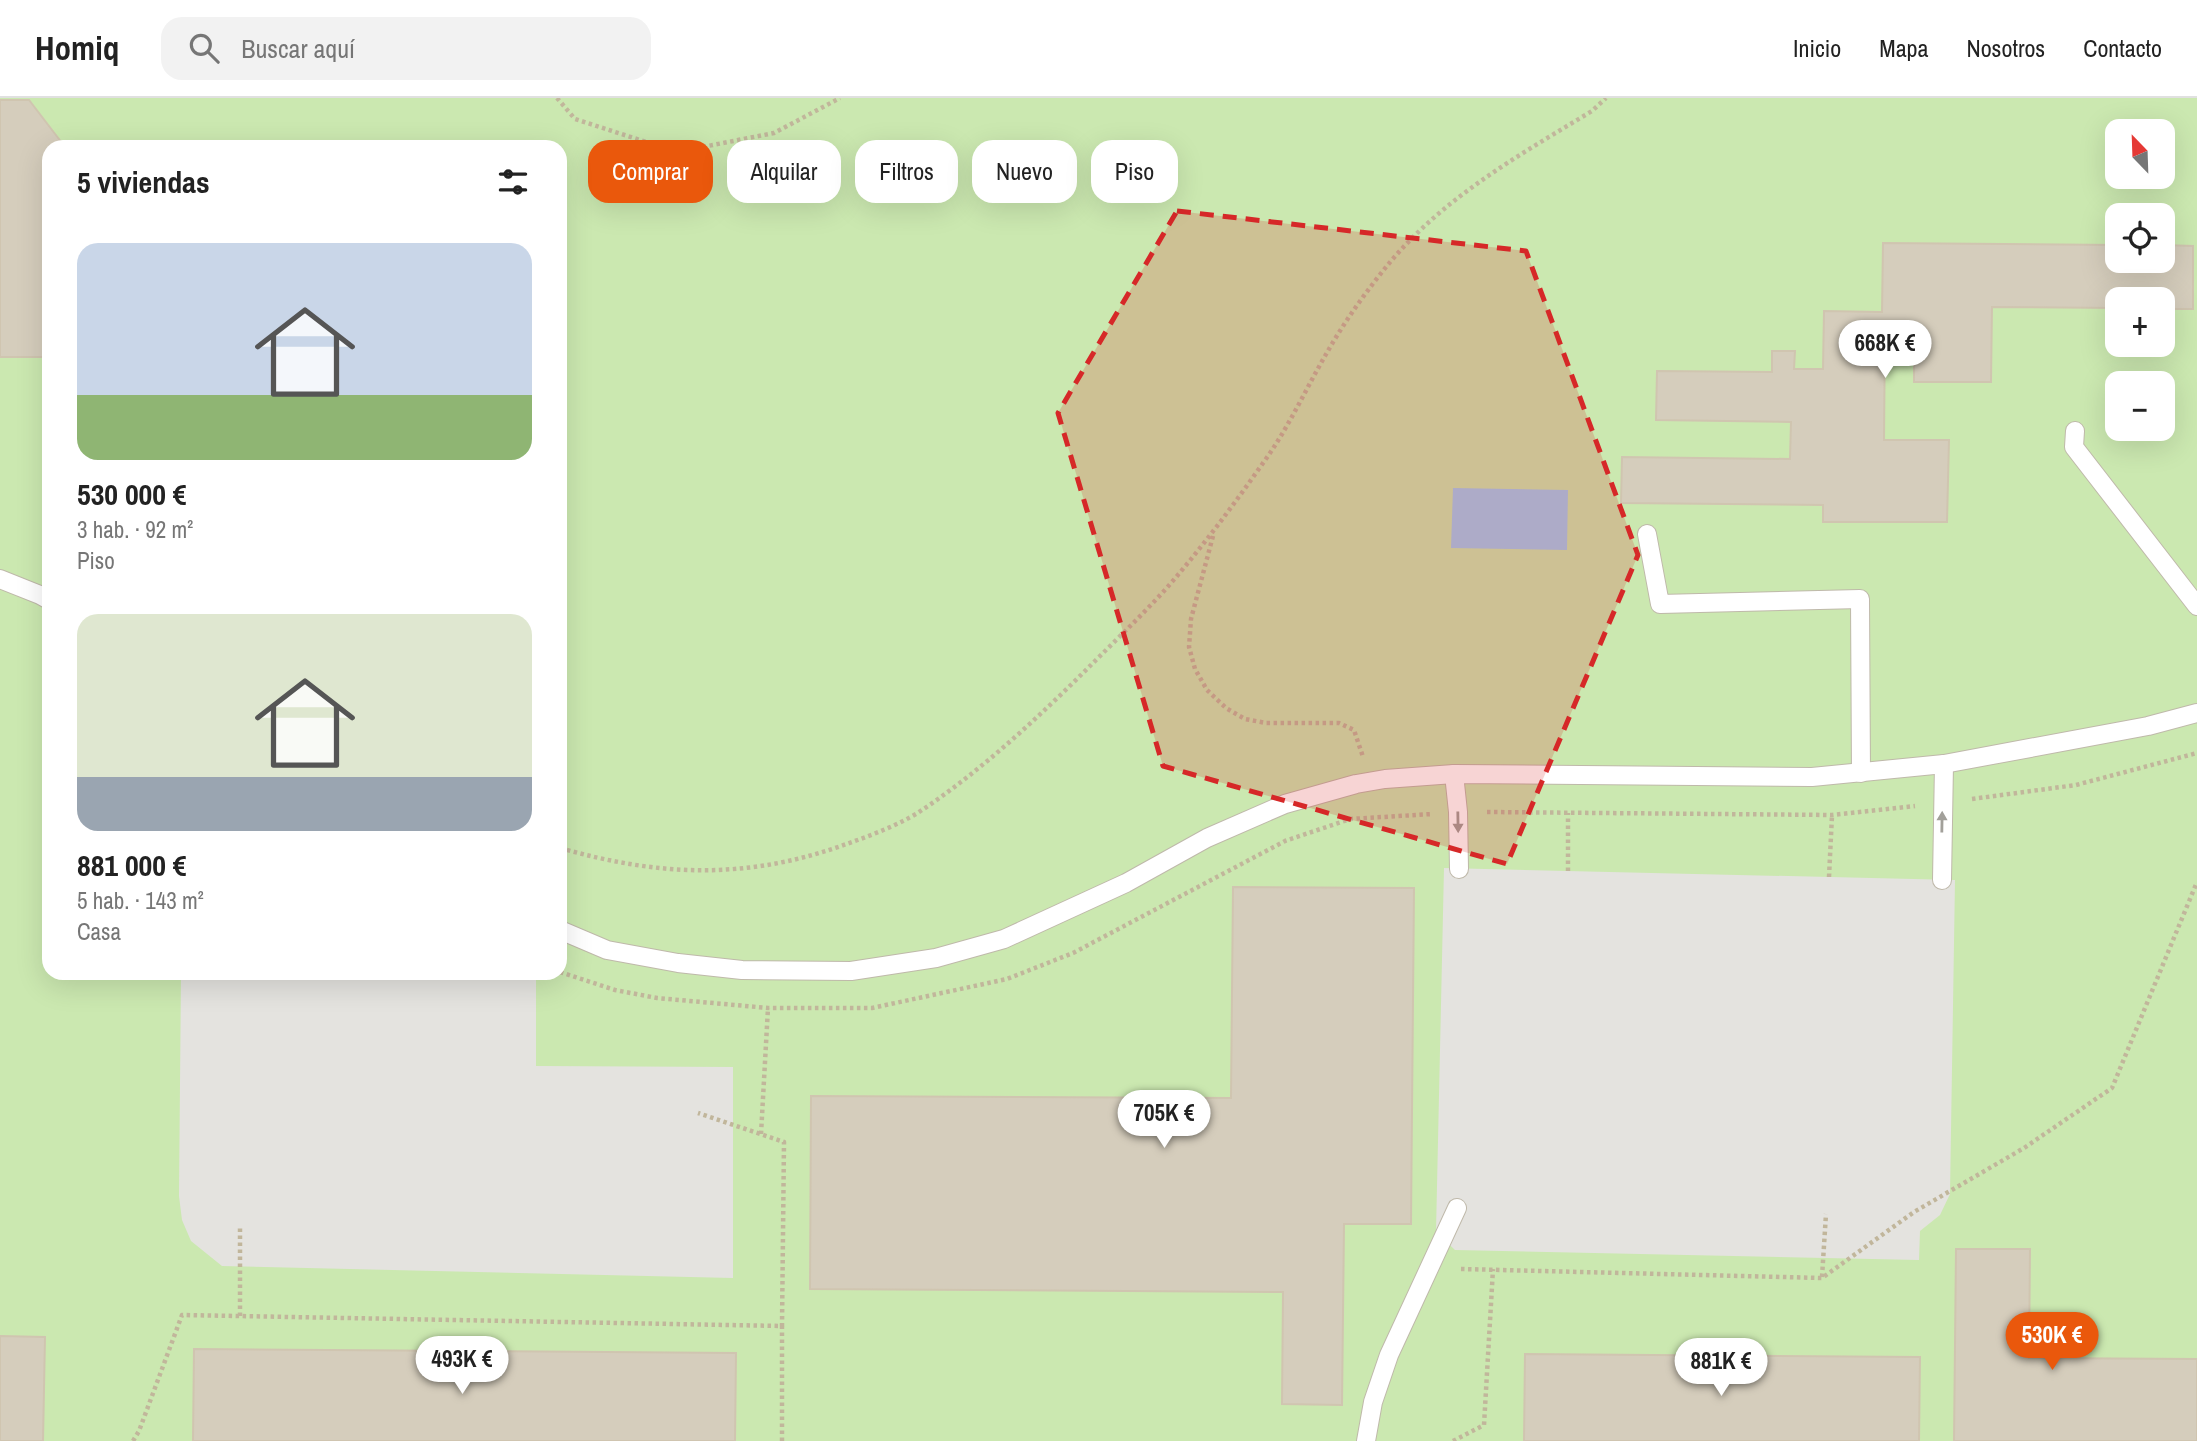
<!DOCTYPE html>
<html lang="es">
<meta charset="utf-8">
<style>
:root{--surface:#fff;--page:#f2f2f2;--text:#222;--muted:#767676;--line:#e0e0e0;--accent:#ea580c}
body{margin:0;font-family:"Archivo Narrow",sans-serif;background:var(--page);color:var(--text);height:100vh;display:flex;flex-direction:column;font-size:26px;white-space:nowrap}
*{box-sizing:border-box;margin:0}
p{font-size:23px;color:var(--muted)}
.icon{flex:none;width:38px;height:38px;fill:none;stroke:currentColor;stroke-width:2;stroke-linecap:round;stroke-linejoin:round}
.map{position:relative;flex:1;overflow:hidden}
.side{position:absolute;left:42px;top:42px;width:525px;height:840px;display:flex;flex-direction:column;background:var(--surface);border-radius:21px;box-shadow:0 7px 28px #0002}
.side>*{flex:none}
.top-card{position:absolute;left:588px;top:42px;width:665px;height:63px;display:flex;gap:14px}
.needle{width:46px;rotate:337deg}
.fabs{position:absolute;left:2105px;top:21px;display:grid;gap:14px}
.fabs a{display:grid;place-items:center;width:70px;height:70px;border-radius:14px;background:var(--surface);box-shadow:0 7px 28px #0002;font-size:35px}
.price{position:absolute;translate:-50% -60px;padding:0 16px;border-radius:24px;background:#fff;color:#222;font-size:23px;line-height:46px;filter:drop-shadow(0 2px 4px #0008)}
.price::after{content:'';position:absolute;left:50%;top:42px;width:21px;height:16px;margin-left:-10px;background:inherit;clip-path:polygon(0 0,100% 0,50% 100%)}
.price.selected{background:var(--accent);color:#fff}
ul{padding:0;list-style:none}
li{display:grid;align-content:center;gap:14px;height:371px;padding:0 35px}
li span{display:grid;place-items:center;height:217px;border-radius:21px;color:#555}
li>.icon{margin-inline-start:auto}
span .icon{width:126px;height:126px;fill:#fffc;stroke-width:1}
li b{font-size:30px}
h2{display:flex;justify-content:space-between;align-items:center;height:84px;padding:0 35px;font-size:30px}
.pill{padding:0 24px;border-radius:21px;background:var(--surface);box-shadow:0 7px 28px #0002;font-size:24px;line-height:63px}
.pill.selected{background:var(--accent);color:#fff}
header{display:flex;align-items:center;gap:42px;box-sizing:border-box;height:98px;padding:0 35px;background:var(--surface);border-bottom:2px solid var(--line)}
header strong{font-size:33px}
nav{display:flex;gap:38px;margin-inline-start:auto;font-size:24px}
.search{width:490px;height:63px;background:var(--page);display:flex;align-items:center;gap:18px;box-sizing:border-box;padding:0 24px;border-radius:21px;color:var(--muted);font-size:26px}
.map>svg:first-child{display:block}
</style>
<header>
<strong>Homiq</strong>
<div class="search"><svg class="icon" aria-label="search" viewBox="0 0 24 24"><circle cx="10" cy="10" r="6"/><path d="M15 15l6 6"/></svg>Buscar aquí</div>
<nav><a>Inicio</a><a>Mapa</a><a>Nosotros</a><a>Contacto</a></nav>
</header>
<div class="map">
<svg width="2197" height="1343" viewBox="0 0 2197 1343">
<rect width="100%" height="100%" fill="#f3f0e7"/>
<path fill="#cbe8b0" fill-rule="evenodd" d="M 0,0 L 2197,0 L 2197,1343 L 0,1343 ZM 2118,33 L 2163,33 L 2163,79 L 2118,79 ZM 49,49 L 560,49 L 560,875 L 49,875 ZM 2118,117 L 2163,117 L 2163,163 L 2118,163 ZM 2118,201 L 2163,201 L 2163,247 L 2118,247 ZM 2118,285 L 2163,285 L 2163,331 L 2118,331 Z"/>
<g fill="#e4e3df">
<polygon points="1444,770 1955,782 1950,1096 1940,1117 1920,1133 1919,1162 1455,1152 1436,1134"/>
<polygon points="181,875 536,875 536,968 733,969 733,1180 222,1168 191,1143 182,1122 179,1098"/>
</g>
<polygon fill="#a3ccf0" points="1453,390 1568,392 1567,452 1451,450"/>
<g fill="#d5cdbc" stroke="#d0c5b0" stroke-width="2">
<polygon points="0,2 29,2 65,49 49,49 49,259 0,259"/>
<polygon points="1883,145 2118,147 2118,163 2163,163 2163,147 2193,148 2193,211 2163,211 2163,201 2118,201 2118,210 1992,209 1991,284 1914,284 1914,228 1885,228 1884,342 1949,342 1947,424 1823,424 1823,407 1621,405 1622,359 1790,361 1791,324 1656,322 1657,273 1772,274 1772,253 1795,253 1794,271 1823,271 1824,213 1882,214"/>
<polygon points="1233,789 1414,790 1411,1126 1344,1126 1342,1307 1282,1306 1283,1194 810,1191 811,998 1231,1000"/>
<polygon points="1956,1151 2030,1151 2029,1260 2197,1261 2197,1343 1954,1343"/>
<polygon points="0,1238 45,1239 43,1343 0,1343"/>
<polygon points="194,1251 736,1255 735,1343 193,1343"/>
<polygon points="1525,1256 1920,1259 1919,1343 1524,1343"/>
</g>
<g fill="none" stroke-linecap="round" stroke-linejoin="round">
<g stroke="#bfb9aa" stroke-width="20">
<g id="lane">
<polyline points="2075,333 2074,349 2197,508"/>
<polyline points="1647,436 1660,506 1860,501 1861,675"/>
<polyline points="0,481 40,497 49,502"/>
<polyline points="1454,676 1458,714 1459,771"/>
<polyline points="1942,782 1944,666"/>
<polyline points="560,832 607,852 678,865 742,872 851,873 936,860 1004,841 1126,785 1207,740 1285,706 1356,686 1385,681 1454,676 1812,679 1944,666 2148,628 2197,615"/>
<polyline points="1366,1343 1373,1304 1389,1257 1457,1110"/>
</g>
</g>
<g stroke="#c1b69b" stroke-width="4.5" stroke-dasharray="3.5 3.5" stroke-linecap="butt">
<polyline points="557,0 575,21 677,54 774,35 840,0"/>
<polyline points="1213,438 1191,521 1189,549 1195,571 1207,592 1226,610 1245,621 1266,625 1339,625 1354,632 1363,659"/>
<polyline points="1972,701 2076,687 2197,655"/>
<polyline points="1487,714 1832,717 1915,708"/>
<path d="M 560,750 C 658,778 743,782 841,748 C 866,739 892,730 916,716 C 979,675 1039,619 1092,566 C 1116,542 1141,518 1164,493 C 1202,450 1235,405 1268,358 C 1290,326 1306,291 1325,258 C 1344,224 1367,192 1391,163 C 1446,98 1521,56 1592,13 L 1606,0"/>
<polyline points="1568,773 1568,715"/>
<polyline points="1829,779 1832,717"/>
<polyline points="560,874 615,892 657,900 768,910 872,910 1007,881 1073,855 1285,743 1350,721 1432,716"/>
<polyline points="761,1036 768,910"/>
<polyline points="1461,1171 1822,1180 1914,1114 2024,1050 2112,990 2197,784"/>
<polyline points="1822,1179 1826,1116"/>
<polyline points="240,1218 240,1127"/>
<polyline points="133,1343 139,1333 182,1217 782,1228 784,1044 698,1015"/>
<polyline points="782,1343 782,1228"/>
<polyline points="1453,1343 1484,1327 1493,1171"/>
</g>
<use href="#lane" stroke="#fff" stroke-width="18"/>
</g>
<defs><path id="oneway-solid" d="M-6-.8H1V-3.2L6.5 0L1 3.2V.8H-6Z" transform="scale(1.75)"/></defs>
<g fill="#a2a09a">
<use href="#oneway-solid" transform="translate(1458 724) rotate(89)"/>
<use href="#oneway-solid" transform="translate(1942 724) rotate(-89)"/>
</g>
<path fill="#d62828" fill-opacity="0.2" stroke="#d62828" stroke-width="5" stroke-dasharray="14 9" stroke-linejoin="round" d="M 1177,113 L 1526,153 L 1638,457 L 1507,766 L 1163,668 L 1058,315 Z"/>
</svg>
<div class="fabs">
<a><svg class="needle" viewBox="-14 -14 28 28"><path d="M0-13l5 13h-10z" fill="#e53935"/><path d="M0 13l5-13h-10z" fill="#767676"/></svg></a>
<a><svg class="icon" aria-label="locate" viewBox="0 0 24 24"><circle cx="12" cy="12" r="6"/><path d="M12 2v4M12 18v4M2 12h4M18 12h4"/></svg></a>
<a>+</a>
<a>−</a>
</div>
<b class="price" style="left:1885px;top:282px">668K €</b>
<b class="price" style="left:1164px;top:1052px">705K €</b>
<b class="price selected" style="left:2052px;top:1274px">530K €</b>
<b class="price" style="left:462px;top:1298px">493K €</b>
<b class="price" style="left:1721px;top:1300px">881K €</b>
<div class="top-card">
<a class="pill selected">Comprar</a>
<a class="pill">Alquilar</a>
<a class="pill">Filtros</a>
<a class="pill">Nuevo</a>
<a class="pill">Piso</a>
</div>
<section class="side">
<h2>5 viviendas<svg class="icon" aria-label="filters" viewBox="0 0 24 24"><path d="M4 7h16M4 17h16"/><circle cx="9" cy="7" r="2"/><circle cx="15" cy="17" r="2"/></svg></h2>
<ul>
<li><span style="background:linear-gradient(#c9d6e8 70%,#8fb573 0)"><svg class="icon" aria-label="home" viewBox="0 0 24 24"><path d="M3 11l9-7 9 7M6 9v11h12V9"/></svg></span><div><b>530 000 €</b><p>3 hab. · 92 m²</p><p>Piso</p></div></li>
<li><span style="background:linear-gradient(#dfe7d0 75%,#9aa5b1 0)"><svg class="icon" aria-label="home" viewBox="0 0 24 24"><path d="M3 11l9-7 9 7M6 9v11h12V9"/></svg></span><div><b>881 000 €</b><p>5 hab. · 143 m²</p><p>Casa</p></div></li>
</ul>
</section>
</div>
